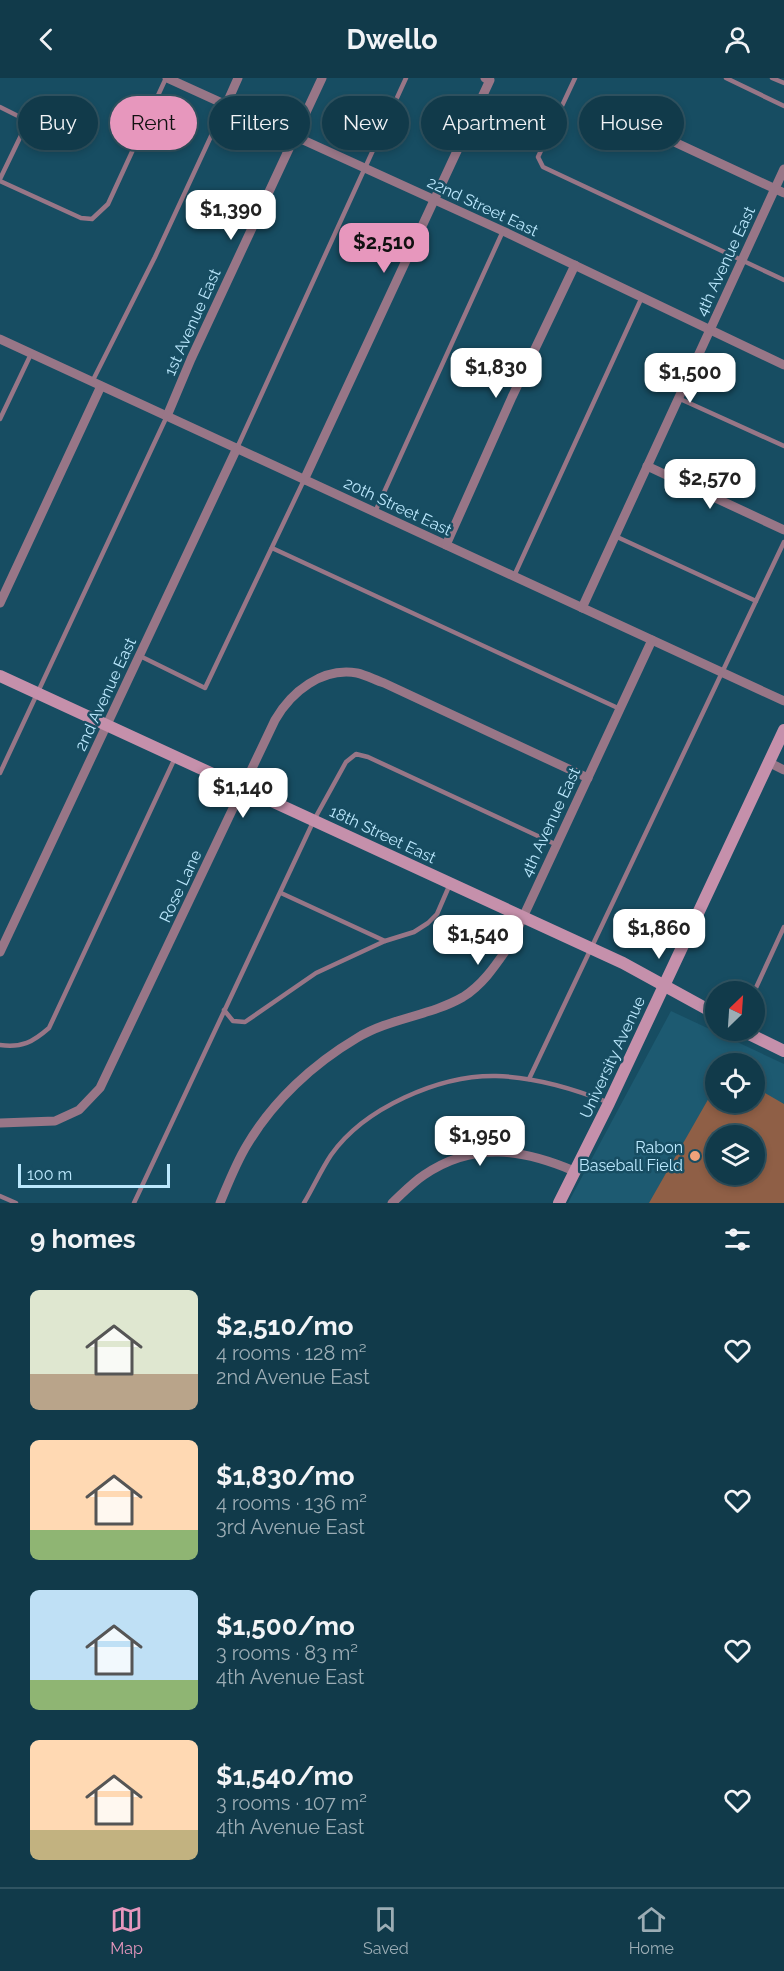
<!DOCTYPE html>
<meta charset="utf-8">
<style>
:root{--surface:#113a4a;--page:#1e4554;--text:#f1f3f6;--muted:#9cadb5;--line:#305462;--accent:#e797bd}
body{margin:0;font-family:Raleway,sans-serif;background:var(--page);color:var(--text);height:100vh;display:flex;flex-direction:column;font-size:22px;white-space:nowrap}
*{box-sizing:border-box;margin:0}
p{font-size:20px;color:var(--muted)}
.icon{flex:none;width:33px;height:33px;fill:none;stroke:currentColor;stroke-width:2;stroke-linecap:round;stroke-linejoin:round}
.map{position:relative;height:1125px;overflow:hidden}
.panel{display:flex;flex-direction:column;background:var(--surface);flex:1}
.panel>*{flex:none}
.top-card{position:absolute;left:18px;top:18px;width:748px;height:54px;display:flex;gap:12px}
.needle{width:39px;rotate:25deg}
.tools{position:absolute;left:705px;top:903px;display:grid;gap:12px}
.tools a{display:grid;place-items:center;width:60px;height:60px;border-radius:50%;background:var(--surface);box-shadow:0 3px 9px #0003,0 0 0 2px var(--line);font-size:30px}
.scale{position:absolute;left:18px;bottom:15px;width:152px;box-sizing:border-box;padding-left:6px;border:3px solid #bbe8fd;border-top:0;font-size:16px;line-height:21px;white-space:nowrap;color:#bbe8fd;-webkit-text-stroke:4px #174d62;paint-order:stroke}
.price{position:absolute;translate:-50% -51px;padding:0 14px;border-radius:12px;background:#fff;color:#222;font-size:20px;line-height:39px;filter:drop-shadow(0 2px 3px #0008)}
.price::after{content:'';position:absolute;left:50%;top:36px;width:18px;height:14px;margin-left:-9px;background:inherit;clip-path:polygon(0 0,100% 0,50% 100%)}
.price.current{background:var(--accent);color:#111}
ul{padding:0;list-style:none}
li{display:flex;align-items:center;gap:18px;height:150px;padding:0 30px}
li span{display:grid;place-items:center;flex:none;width:168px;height:120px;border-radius:9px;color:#555}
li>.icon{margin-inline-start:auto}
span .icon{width:72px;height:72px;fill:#fffc;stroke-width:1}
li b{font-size:26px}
h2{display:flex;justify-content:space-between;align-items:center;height:72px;padding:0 30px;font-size:26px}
.pill{padding:0 21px;border-radius:27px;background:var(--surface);box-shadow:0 3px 9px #0003,0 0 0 2px var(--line);font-size:21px;line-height:54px}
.pill.current{background:var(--accent);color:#111}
header{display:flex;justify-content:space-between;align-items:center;height:78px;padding:0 30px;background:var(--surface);font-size:27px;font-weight:700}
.tab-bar{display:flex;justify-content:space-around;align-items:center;height:84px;border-top:2px solid var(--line);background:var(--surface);font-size:16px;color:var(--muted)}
.tab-bar a{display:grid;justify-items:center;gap:3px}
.tab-bar .current{color:var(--accent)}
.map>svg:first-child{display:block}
</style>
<header><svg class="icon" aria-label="back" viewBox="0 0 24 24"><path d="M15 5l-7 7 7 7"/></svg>Dwello<svg class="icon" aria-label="person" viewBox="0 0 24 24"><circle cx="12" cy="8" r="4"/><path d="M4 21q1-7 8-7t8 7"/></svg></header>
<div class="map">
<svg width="784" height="1125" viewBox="0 0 784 1125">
<rect width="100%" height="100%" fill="#174d62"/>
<path fill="#1d5a71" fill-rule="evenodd" d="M 671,933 L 784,986 L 784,1125 L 568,1125 ZM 716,986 L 754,986 L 754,1024 L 716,1024 ZM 716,1058 L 754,1058 L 754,1096 L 716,1096 Z"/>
<path fill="#8f5f46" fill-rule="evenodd" d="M 714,1011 L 716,1024 L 754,1024 L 755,1012 L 760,1012 L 784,1026 L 784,1125 L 649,1125 ZM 716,1058 L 754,1058 L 754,1096 L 716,1096 Z"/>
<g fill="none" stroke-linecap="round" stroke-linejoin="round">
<g stroke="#987687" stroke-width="4.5">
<polyline points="575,0 538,79 543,89 784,202"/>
<polyline points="726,0 784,28"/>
<polyline points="772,0 784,5"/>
<polyline points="0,29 28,43 0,101"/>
<circle cx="51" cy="45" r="12"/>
<polyline points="0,103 81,140 92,141 108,126 166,0"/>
<polyline points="92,304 155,179 225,28"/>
<polyline points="678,320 784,368"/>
<polyline points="0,341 31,276"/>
<polyline points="237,370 406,0"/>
<polyline points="375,434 503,153"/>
<polyline points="615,458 756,523"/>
<polyline points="272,470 620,631"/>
<polyline points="514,498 642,219"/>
<polyline points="140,578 205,610 304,402"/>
<polyline points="0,695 167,338"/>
<polyline points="281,815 385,863"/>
<polyline points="754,914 784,849"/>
<polyline points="224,932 233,943 245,944 316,895 385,863 414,854 428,845 437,836 450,806"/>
<path d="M 0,967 C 22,970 33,964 49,950 L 175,680"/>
<polyline points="529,1001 784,464"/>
<polyline points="0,1118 16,1125"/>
<polyline points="134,1125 314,742 346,684 356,676 368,679 555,766"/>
<path d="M 304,1125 C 313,1110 321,1092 331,1077 C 364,1030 439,997 496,998 C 534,999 572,1010 607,1024"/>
</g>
<g stroke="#987687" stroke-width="9">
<polyline points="167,0 503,153 784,287"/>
<polyline points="226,27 238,0"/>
<polyline points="640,48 784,115"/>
<polyline points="0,261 784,623"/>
<polyline points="167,338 191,281 322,0"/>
<polyline points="647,388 784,452"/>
<polyline points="304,402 490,2 485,0"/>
<polyline points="446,467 512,319 575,187"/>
<polyline points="0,525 101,308"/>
<polyline points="582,530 784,91"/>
<polyline points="768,684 784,692"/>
<polyline points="0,874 237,370"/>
<path d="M 0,1045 L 55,1043 L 79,1032 L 100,1010 L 275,642 C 291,614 322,589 357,595 C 366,597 375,602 384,605 L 588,700"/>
<path d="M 220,1125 C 228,1106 236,1085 247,1067 C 273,1023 313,986 357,960 C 390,940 430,938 463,919 C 484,906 497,885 511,865 L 652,562"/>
<path d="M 392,1125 C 402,1116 412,1105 424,1097 C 474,1063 522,1071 574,1093"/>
</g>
<g stroke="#c590ab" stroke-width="12">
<polyline points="0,598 623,885 716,936"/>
<polyline points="741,952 784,973"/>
<polyline points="559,1125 609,1025 784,652"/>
</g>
</g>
<circle fill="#f0a27a" stroke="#174d62" stroke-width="2" cx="695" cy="1078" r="6"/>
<g text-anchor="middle" stroke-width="5" stroke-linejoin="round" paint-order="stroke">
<g font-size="16" fill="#bbe8fd" stroke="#174d62">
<text transform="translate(483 128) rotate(25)" y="6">22nd Street East</text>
<text transform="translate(725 183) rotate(-65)" y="6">4th Avenue East</text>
<text transform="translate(192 244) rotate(-66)" y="6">1st Avenue East</text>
<text transform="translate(398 428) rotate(25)" y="6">20th Street East</text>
<text transform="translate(105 616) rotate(-65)" y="6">2nd Avenue East</text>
<text transform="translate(550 744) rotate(-65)" y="6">4th Avenue East</text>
<text transform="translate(383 756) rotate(25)" y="6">18th Street East</text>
<text transform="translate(180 808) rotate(-65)" y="6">Rose Lane</text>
<text transform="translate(612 979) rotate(-65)" y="6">University Avenue</text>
</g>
<g font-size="16" fill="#bbe8fd" stroke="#174d62" text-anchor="end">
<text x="683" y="1075">Rabon<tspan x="683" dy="18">Baseball Field</tspan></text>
</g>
</g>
</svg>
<div class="tools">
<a><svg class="needle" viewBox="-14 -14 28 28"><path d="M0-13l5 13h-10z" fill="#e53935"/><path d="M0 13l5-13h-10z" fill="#9cadb5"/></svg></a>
<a><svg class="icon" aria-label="locate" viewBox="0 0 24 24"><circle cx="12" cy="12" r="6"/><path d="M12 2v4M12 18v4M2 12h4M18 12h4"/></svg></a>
<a><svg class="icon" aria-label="layers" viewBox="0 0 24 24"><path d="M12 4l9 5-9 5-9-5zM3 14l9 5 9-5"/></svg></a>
</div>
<div class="scale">100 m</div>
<b class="price" style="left:231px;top:163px">$1,390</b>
<b class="price current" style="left:384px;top:196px">$2,510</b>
<b class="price" style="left:496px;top:321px">$1,830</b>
<b class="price" style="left:690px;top:326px">$1,500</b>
<b class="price" style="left:710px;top:432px">$2,570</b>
<b class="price" style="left:243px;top:741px">$1,140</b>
<b class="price" style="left:659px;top:882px">$1,860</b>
<b class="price" style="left:478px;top:888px">$1,540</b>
<b class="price" style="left:480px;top:1089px">$1,950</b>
<div class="top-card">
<a class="pill">Buy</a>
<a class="pill current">Rent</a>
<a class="pill">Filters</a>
<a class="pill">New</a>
<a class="pill">Apartment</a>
<a class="pill">House</a>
</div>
</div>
<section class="panel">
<h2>9 homes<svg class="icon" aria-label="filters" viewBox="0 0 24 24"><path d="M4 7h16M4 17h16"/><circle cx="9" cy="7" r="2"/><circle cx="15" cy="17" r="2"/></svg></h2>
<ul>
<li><span style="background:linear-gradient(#dfe7d0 70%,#b9a48a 0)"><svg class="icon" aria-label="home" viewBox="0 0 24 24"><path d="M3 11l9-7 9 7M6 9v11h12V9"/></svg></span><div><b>$2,510/mo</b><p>4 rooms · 128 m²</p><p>2nd Avenue East</p></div><svg class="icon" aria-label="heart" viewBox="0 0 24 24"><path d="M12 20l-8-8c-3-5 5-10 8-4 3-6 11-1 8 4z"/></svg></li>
<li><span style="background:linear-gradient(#ffd9b3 75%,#8fb573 0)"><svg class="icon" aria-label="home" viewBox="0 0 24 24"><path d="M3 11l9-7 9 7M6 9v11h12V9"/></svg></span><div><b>$1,830/mo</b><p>4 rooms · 136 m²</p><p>3rd Avenue East</p></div><svg class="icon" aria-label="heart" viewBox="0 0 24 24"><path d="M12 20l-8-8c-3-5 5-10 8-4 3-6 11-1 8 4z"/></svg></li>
<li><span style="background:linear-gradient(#bfe0f5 75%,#8fb573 0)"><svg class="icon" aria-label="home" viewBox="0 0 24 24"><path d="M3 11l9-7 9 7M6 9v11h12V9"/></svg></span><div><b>$1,500/mo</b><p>3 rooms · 83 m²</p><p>4th Avenue East</p></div><svg class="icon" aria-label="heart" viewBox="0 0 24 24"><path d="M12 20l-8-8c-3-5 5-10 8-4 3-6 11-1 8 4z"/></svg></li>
<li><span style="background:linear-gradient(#ffd9b3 75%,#c2b280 0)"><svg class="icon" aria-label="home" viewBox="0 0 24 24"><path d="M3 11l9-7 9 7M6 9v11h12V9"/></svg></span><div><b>$1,540/mo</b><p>3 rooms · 107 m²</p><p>4th Avenue East</p></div><svg class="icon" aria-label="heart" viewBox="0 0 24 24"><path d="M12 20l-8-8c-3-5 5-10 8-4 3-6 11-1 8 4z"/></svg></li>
</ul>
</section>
<nav class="tab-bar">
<a class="current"><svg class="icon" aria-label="map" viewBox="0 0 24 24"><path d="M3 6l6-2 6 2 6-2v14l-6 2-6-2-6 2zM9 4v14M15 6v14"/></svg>Map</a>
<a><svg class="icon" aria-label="saved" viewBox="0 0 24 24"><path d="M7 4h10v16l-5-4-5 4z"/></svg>Saved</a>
<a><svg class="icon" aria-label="home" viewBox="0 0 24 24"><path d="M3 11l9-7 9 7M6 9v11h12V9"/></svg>Home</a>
</nav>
